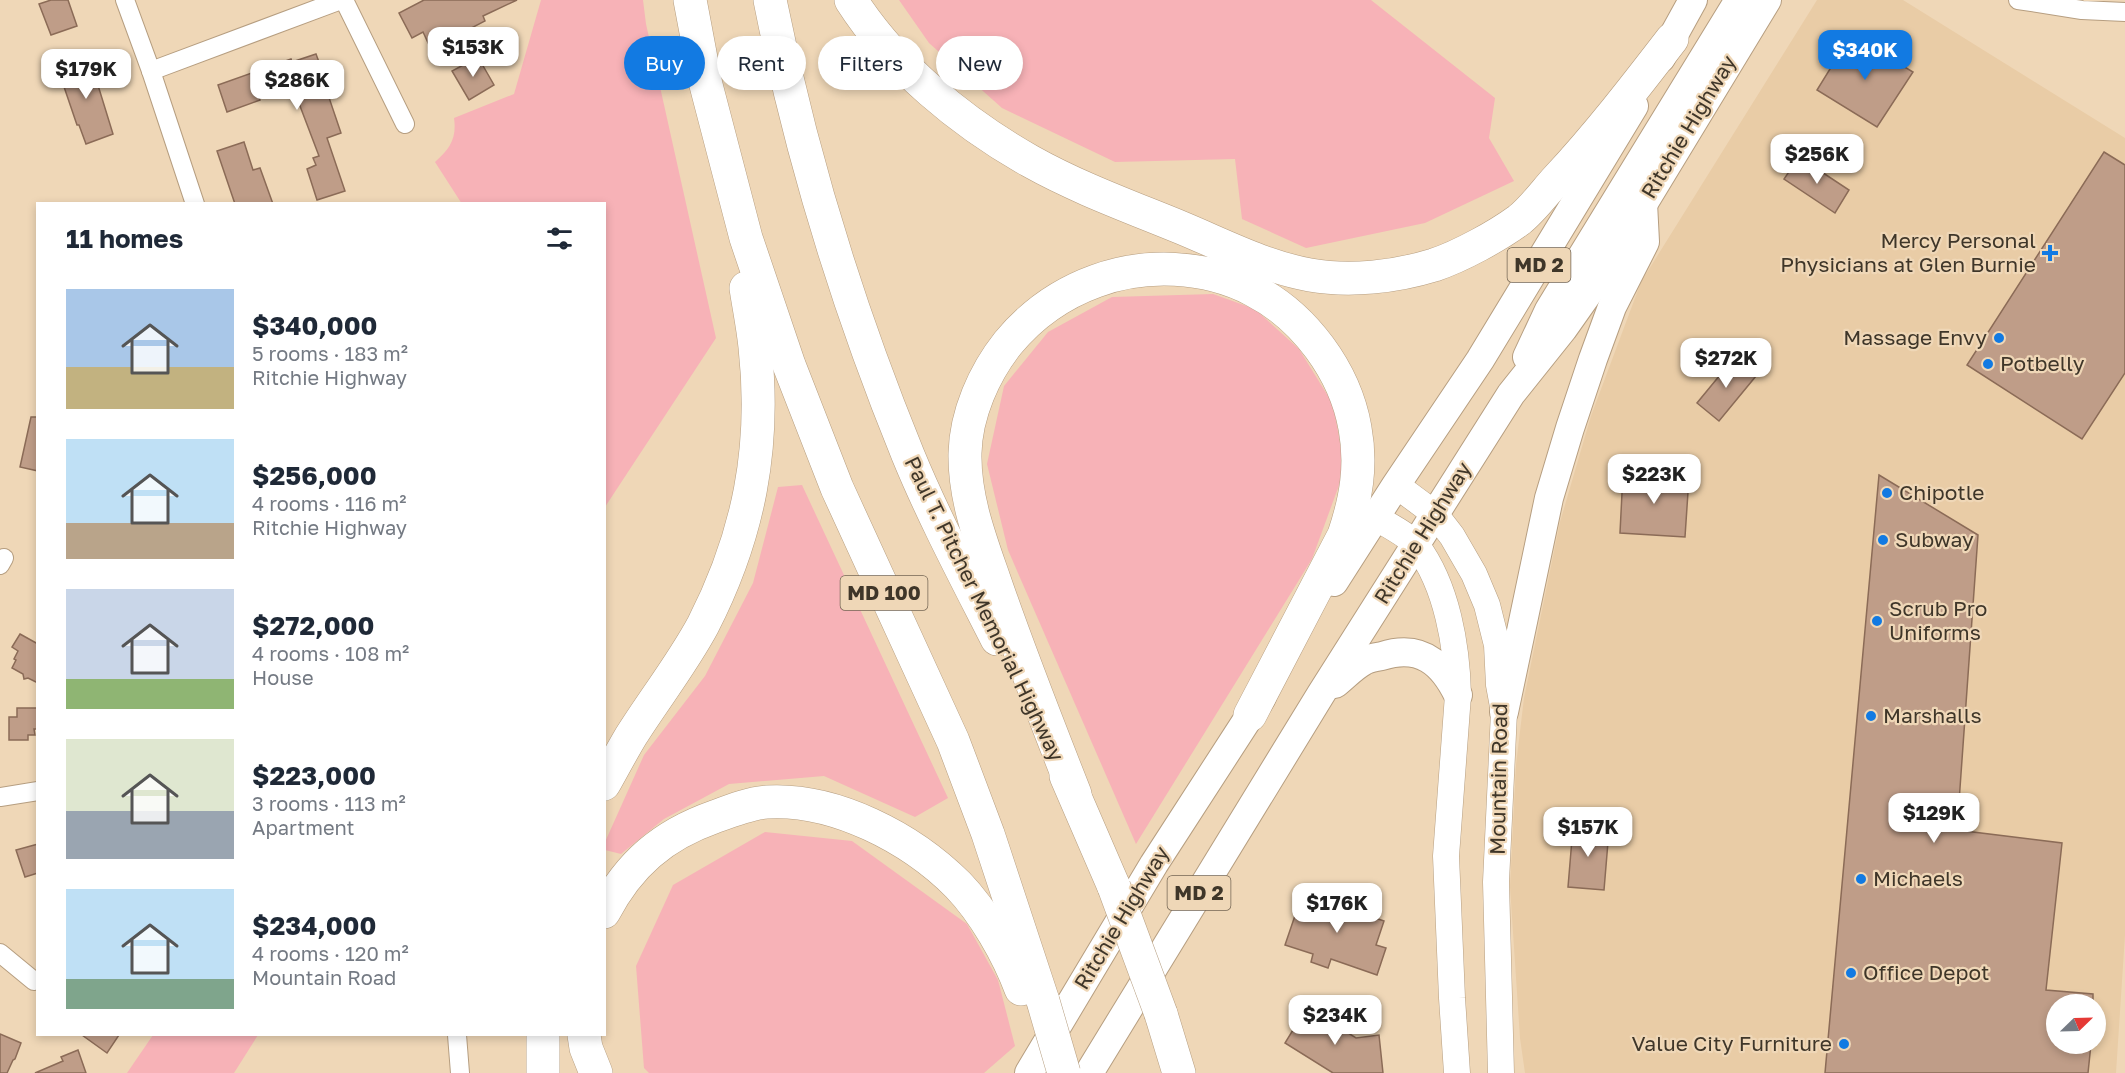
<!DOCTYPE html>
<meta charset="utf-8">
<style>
:root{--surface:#fff;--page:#f6f6f7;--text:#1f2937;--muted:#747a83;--accent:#127ae2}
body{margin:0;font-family:"Golos Text",sans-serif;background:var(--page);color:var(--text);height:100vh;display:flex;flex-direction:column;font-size:22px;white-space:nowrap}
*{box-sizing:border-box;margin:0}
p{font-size:20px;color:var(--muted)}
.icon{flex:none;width:33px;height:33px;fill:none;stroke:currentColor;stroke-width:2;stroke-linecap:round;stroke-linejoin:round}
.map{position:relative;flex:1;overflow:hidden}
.drawer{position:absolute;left:36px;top:202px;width:570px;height:834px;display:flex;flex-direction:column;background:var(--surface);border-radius:0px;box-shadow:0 3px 9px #0003}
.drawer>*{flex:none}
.banner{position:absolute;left:624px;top:36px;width:570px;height:54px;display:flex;gap:12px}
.needle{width:39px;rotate:67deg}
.controls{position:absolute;left:2046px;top:994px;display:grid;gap:12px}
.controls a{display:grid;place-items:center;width:60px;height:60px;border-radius:50%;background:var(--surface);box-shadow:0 3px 9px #0003;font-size:30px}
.price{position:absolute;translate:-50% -51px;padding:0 14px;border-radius:12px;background:#fff;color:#222;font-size:20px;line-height:39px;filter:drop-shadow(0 2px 3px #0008)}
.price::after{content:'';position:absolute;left:50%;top:36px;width:18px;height:14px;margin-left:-9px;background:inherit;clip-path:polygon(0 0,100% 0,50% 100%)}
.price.selected{background:var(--accent);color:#fff}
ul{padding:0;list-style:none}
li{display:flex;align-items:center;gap:18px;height:150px;padding:0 30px}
li span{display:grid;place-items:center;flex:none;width:168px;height:120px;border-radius:0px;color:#555}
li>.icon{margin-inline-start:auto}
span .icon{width:72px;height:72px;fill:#fffc;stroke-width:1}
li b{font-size:26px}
h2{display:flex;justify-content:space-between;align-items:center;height:72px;padding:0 30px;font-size:26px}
.pill{padding:0 21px;border-radius:27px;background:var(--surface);box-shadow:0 3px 9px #0003;font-size:21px;line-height:54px}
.pill.selected{background:var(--accent);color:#fff}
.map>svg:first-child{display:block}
</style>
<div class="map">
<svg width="2125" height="1073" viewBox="0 0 2125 1073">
<rect width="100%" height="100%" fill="#efd7b7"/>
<path fill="#e9cca6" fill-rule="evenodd" d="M 1817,0 L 1903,0 L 2125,138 L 2125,935 L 2116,1073 L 1525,1073 L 1520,1038 L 1510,887 L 1516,765 L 1524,698 L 1560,522 L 1591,416 L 1641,282 ZM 2056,1005 L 2096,1005 L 2096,1044 L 2056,1044 Z"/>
<g fill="#f7b2b7">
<path d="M 541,0 L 643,0 L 646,24 L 716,338 L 605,507 L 604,204 L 462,204 L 435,162 C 450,149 457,138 454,118 L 514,94 Z"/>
<polygon points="899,0 1371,0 1495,98 1489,138 1514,181 1425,223 1306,248 1242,219 1235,159 1115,162 1002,108 929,43"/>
<polygon points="1213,294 1255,309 1299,349 1333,404 1345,469 1312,559 1136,844 1008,550 987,464 1004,386 1048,332 1112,297"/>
<polygon points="802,485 948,798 915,817 824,776 729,784 664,819 621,854 605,850 605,842 644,755 705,676 753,583 778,487"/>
<polygon points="765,832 852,841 967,924 998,980 1015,1046 984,1073 649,1073 644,1068 636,966 673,885"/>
<polygon points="153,1035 258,1035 234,1073 127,1073"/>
</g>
<g fill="#bf9d88" stroke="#8b6b57" stroke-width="1.5">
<polygon points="51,0 68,0 77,26 51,35 39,4"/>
<polygon points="424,0 517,0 483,16 485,21 454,37 459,48 430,47 423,32 412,38 399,13"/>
<polygon points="1851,35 1913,72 1877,127 1817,90"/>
<polygon points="316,54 323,73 321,74 341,133 327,138 345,191 317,200 307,169 316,165 313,158 319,156 292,85 259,97 260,100 227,112 218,85 291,59 292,62"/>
<polygon points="89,56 113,134 86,144 79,125 77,125 60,75 64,74 61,66"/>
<polygon points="478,57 494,85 469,100 452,71"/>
<polygon points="244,142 253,170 260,168 273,204 235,204 217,151"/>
<polygon points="2104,152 2125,165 2125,373 2082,439 1967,365"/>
<polygon points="1799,157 1849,190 1835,213 1784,179"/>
<polygon points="1734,358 1756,376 1719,421 1697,403"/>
<polygon points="31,417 38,417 38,471 20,467"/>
<polygon points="1623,473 1689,477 1685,537 1620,533"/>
<polygon points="1879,475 1978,535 1957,830 2062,843 2046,990 2093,994 2093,1005 2056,1005 2056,1044 2091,1044 2088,1073 1825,1073"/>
<polygon points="20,634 38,644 38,683 28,678 24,679 23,674 12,668 16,660 14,659 18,651 12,647"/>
<polygon points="17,708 38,708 38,729 34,729 35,735 28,735 28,740 9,740 9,717 17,717"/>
<polygon points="1573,827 1609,830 1604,890 1568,887"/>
<polygon points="38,844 38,873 25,877 16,850"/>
<polygon points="1335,892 1350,897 1358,912 1384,921 1376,945 1386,948 1377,975 1331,959 1328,968 1311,962 1313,954 1285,945 1302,895 1331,904"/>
<polygon points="1307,1007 1356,1038 1379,1035 1383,1073 1333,1073 1285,1043"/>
<polygon points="0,1034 21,1043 15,1059 13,1060 7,1073 0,1073"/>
<polygon points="82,1035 119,1035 107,1053"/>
<polygon points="78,1050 86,1073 35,1073 63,1061 61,1057"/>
</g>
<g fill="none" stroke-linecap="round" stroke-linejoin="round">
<g stroke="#b69e80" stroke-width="20">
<g id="street">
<polyline points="125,0 151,71 195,204"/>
<polyline points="344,0 405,124"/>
<polyline points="2018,0 2082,10 2125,12"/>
<polyline points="151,71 341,0"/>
<polyline points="0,565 4,558"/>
<polyline points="0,797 38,791"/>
<polyline points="0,953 34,981"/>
<polyline points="457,1035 460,1073"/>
</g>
</g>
<g stroke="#b69e80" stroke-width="27">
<g id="secondary">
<polyline points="1396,485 1435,514 1452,536 1474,574 1487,605 1497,645 1499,685 1504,712 1496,882 1501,1073"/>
<path d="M 1375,517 C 1386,524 1410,536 1417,546 C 1447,586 1457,646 1458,695 L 1446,856 L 1452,998 L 1457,1073"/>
</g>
</g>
<g stroke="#b69e80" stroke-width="30">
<g id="primary">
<polyline points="1661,58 1693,0"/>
<polyline points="1527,357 1549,310 1739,0"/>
<polyline points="1334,582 1396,485 1480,360 1634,106"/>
<path d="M 1335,684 C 1344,677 1354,666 1364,661 C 1369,658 1376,657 1382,656 C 1420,644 1442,662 1458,695"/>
<polyline points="1504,712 1549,498 1570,428 1593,359 1612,307 1645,242 1643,203"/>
<polyline points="1029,1073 1154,864 1262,697"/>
<polyline points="1089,1073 1321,694 1511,394 1563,329 1594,285 1767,0"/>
</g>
</g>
<g stroke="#b69e80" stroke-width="34">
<g id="highway">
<polyline points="690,0 706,85 746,238 789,365 837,488 953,741 988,834 1043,1001"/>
<path d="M 770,0 C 801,156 848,308 908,455 C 934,518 966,578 997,639"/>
<path d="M 851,0 C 894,67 961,122 1030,161 C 1078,188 1131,207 1182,228 C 1223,245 1265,267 1310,275 C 1350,282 1395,277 1434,265 C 1461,256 1497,236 1519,220 C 1533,209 1545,192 1557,179 C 1598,135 1635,87 1672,39"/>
<polyline points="1066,776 1114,887"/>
<path d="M 604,784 C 613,768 622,751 631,736 C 655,698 682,664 703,625 C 749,535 766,447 755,347 C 753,327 749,308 746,288"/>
<path d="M 1075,794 C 1047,723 1019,652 994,579 C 980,539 964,497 965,453 C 966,414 984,373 1008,343 C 1032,314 1060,294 1096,281 C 1145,263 1205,265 1253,290 C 1304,316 1345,371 1355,428 C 1362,466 1356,499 1344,535 L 1250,715"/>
<path d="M 604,912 C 629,864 663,835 714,817 C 730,811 750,803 767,802 C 835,798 911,838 958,885 C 984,912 1008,954 1021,989"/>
<polyline points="1161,1014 1179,1073"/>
<polyline points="543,1035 543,1073"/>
<polyline points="584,1035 586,1048 596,1073"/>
</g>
</g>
<use href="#street" stroke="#fff" stroke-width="18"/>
<use href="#secondary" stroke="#fff" stroke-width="26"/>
<use href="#primary" stroke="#fff" stroke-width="28"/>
<use href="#highway" stroke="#fff" stroke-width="33"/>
<g stroke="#b69e80" stroke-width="34" stroke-linecap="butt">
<g id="highway-bridge">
<polyline points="1114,887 1161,1014"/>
<polyline points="1043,1001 1064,1073"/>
</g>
</g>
<use href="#highway-bridge" stroke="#fff" stroke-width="33"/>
</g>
<g fill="#127ae2" stroke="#efd7b7" stroke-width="2">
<path d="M2047 244h6v6h6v6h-6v6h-6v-6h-6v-6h6z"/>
<circle cx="1999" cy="338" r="6"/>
<circle cx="1988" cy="364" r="6"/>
<circle cx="1887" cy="493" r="6"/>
<circle cx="1883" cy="540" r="6"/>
<circle cx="1877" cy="621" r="6"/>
<circle cx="1871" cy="716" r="6"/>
<circle cx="1861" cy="879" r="6"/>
<circle cx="1851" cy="973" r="6"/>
<circle cx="1844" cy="1044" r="6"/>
</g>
<g text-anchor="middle" stroke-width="4.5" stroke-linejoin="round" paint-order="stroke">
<g fill="#efd7b7" stroke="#746654" stroke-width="1.5">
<rect x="1507.5" y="248" width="63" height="34" rx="4.5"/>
<rect x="840.5" y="576" width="87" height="34" rx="4.5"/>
<rect x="1167.5" y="876" width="63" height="34" rx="4.5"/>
</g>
<g font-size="20" font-weight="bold" fill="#3f3629">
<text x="1539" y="272">MD 2</text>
<text x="884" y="600">MD 100</text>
<text x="1199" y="900">MD 2</text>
</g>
<g font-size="21" fill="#3f3629" stroke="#efd7b7">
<text transform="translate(1689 127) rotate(-59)" y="7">Ritchie Highway</text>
<text transform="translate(1423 533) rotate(-58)" y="7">Ritchie Highway</text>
<text transform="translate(984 609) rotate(64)" y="7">Paul T. Pitcher Memorial Highway</text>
<text transform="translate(1499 779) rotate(-89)" y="7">Mountain Road</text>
<text transform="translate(1122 918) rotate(-59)" y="7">Ritchie Highway</text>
</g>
<g font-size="21" fill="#3f3629" stroke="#efd7b7" text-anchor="start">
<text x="2036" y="248" text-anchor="end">Mercy Personal<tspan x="2036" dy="24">Physicians at Glen Burnie</tspan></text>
<text x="1987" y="345" text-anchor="end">Massage Envy</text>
<text x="2000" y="371">Potbelly</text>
<text x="1899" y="500">Chipotle</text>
<text x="1895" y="547">Subway</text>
<text x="1889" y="616">Scrub Pro<tspan x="1889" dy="24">Uniforms</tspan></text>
<text x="1883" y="723">Marshalls</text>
<text x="1873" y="886">Michaels</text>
<text x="1863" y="980">Office Depot</text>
<text x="1832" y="1051" text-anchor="end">Value City Furniture</text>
</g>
</g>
</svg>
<div class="controls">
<a><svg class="needle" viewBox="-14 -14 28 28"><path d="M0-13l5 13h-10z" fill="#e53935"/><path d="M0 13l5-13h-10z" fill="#747a83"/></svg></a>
</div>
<b class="price" style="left:473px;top:78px">$153K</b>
<b class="price selected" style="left:1865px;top:81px">$340K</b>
<b class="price" style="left:86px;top:100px">$179K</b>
<b class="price" style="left:297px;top:111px">$286K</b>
<b class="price" style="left:1817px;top:185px">$256K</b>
<b class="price" style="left:1726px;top:389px">$272K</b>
<b class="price" style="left:1654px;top:505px">$223K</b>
<b class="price" style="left:1934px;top:844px">$129K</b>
<b class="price" style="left:1588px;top:858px">$157K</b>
<b class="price" style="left:1337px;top:934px">$176K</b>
<b class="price" style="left:1335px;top:1046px">$234K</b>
<div class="banner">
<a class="pill selected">Buy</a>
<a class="pill">Rent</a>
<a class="pill">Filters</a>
<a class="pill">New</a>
</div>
<section class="drawer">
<h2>11 homes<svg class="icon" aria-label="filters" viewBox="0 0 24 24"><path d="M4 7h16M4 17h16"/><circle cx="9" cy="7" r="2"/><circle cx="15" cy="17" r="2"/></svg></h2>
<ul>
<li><span style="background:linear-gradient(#a9c7e8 65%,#c2b280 0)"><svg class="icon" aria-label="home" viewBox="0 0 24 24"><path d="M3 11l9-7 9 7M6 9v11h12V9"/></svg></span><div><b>$340,000</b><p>5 rooms · 183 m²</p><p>Ritchie Highway</p></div></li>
<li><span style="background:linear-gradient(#bfe0f5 70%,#b9a48a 0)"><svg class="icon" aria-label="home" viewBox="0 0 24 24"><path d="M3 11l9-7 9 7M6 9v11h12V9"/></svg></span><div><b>$256,000</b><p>4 rooms · 116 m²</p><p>Ritchie Highway</p></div></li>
<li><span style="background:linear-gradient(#c9d6e8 75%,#8fb573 0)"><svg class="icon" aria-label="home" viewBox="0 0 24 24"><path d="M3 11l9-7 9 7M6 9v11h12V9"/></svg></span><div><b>$272,000</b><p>4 rooms · 108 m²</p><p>House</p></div></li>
<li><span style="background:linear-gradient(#dfe7d0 60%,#9aa5b1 0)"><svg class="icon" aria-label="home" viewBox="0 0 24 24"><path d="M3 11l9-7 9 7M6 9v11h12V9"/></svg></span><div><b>$223,000</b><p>3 rooms · 113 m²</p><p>Apartment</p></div></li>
<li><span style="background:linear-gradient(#bfe0f5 75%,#7fa58c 0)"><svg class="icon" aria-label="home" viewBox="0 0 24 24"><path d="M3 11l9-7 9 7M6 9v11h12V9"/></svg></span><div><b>$234,000</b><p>4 rooms · 120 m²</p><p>Mountain Road</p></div></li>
</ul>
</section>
</div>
